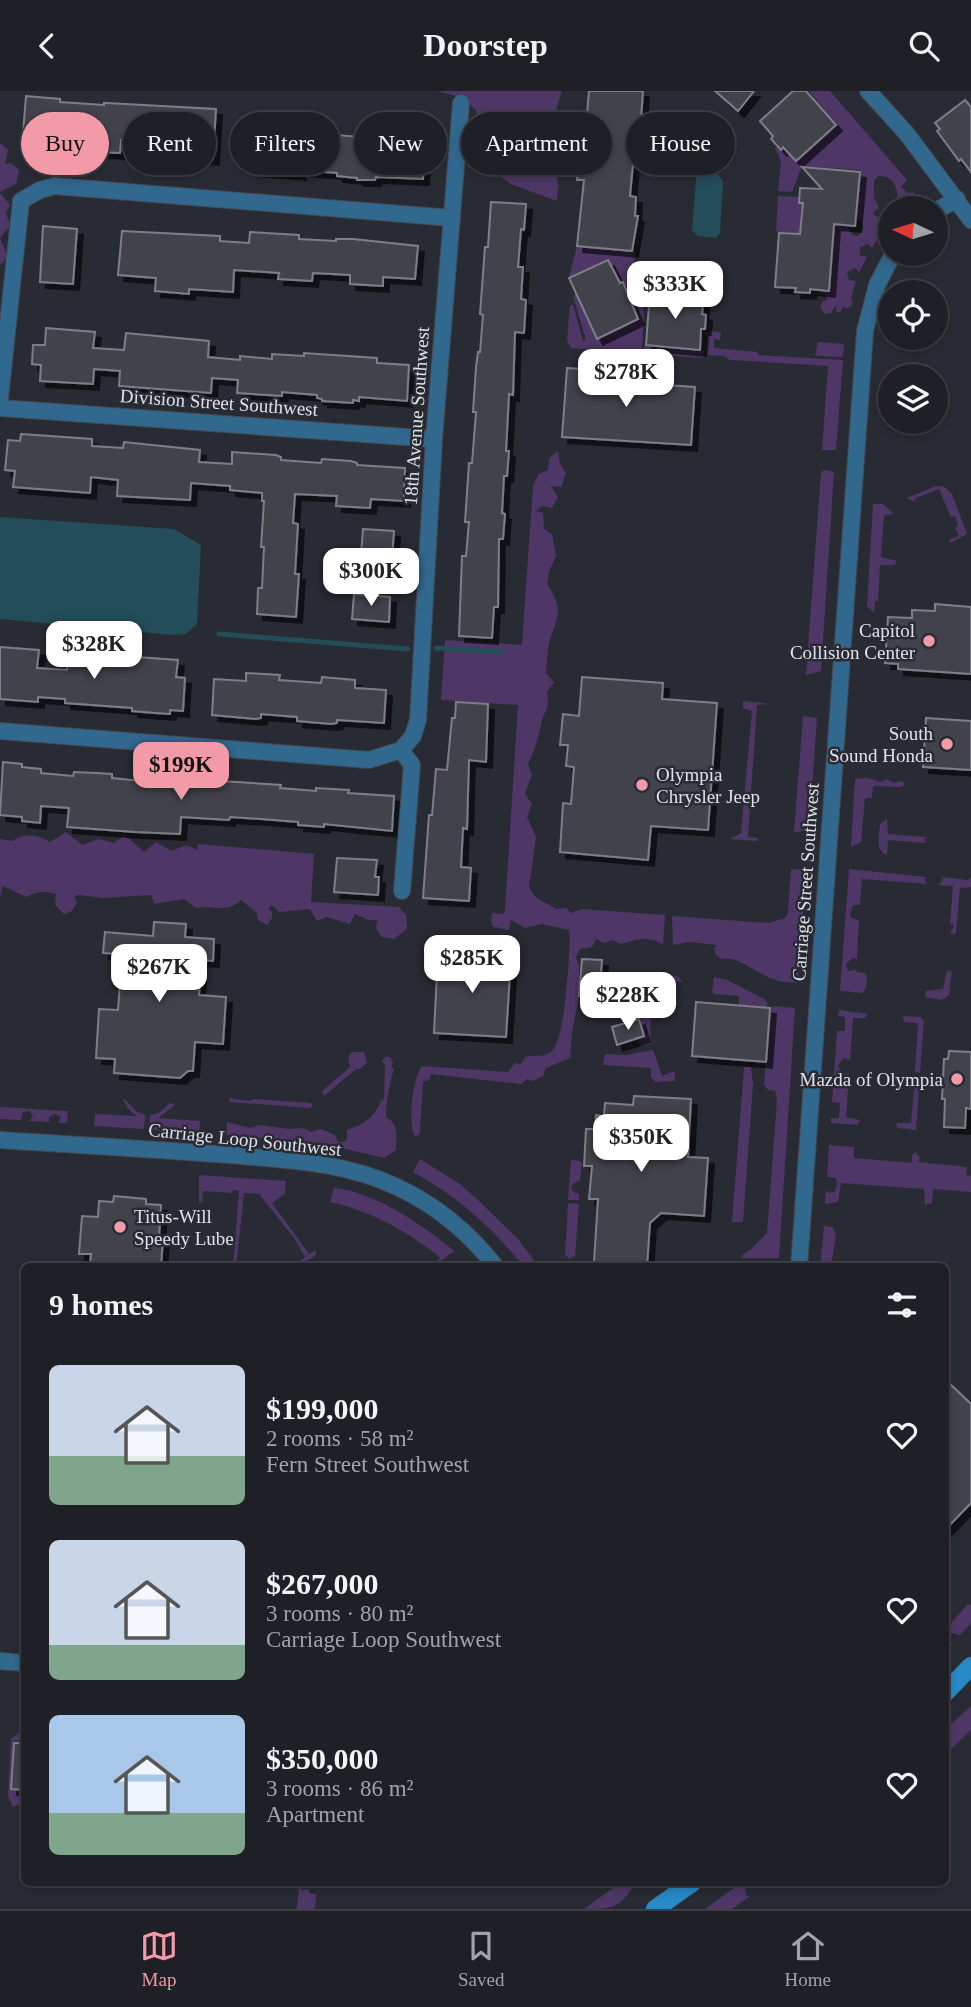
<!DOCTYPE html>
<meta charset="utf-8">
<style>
:root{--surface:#1e2026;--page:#2b2d32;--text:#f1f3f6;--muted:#a1a3a7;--line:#3c3e43;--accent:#f39aa8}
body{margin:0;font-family:"Times New Roman",serif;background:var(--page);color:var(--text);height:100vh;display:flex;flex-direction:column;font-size:26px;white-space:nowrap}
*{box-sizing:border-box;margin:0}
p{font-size:23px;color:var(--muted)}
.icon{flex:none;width:38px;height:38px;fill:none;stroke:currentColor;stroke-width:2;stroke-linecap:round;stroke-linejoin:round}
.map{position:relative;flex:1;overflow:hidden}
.side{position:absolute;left:21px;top:1172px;width:928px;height:623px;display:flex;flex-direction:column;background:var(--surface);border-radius:10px;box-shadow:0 4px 10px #0003,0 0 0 2px var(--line)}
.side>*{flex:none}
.top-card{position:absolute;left:21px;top:21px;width:929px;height:63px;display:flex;gap:14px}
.needle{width:46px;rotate:274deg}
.buttons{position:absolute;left:878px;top:105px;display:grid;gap:14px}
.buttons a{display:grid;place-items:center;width:70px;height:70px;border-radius:50%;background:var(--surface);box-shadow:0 4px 10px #0003,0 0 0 2px var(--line);font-size:35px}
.price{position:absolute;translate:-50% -60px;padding:0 16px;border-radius:14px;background:#fff;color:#222;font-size:23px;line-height:46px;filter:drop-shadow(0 2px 4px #0008)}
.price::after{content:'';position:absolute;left:50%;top:42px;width:21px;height:16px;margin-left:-10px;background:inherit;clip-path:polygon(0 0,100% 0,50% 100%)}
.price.on{background:var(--accent);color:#111}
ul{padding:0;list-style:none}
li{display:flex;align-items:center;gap:21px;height:175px;padding:0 28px}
li span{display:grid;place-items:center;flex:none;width:196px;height:140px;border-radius:10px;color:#555}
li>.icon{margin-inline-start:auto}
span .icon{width:84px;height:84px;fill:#fffc;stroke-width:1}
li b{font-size:30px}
h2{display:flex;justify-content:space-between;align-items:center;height:84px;padding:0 28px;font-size:30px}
.tag{padding:0 24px;border-radius:32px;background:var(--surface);box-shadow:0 4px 10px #0003,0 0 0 2px var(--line);font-size:24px;line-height:63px}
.tag.on{background:var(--accent);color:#111}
header{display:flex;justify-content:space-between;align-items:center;height:91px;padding:0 28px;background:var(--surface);font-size:32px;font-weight:700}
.tab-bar{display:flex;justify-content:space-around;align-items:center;height:98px;border-top:2px solid var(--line);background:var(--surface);font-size:19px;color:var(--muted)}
.tab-bar a{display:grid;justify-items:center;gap:4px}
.tab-bar .on{color:var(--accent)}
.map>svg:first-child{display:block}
</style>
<header><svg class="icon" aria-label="back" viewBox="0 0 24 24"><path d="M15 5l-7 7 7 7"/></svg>Doorstep<svg class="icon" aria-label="search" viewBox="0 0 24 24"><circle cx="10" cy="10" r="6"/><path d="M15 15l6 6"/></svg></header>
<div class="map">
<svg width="971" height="1818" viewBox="0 0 971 1818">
<defs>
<filter id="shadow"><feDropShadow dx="6" dy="6" stdDeviation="0" flood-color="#0009"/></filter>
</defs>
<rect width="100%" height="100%" fill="#282b33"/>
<g fill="#4e3766">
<polygon points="437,0 562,0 550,38 558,94 557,110 511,93 495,82 484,41 475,18 456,5"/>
<path d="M 809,0 L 830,0 L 907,89 L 901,96 L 908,102 L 914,101 L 915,107 L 903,117 L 894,117 L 898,114 C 898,100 896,84 878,85 L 874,90 L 874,106 L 879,117 L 874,120 L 873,123 L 878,126 L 878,131 L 886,131 L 891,121 L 889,138 L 886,143 L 882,141 L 872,157 L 868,153 L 860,156 L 860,164 L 867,166 L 859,181 L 855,177 L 847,181 L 849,189 L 856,190 L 851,207 L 853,213 L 848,217 L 843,216 L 840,222 L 836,220 L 836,214 L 831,222 L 825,223 L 820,216 L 822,211 L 828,208 L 824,203 L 819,203 L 833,146 L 779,142 L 776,139 L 778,105 L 799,106 L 799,111 L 803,112 L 802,131 L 846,134 L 853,144 L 858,145 L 863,140 L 863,134 L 856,125 L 861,79 L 802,75 L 792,101 L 778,100 L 781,70 L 775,57 L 777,55 L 781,59 L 783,56 L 796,70 L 836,34 Z"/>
<polygon points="0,52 8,59 5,73 11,72 19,79 16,93 0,101"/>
<polygon points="0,102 10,114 6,122 10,135 0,147 8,166 0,174"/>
<polygon points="577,155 635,160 634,184 636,187 625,195 620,192 608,169 569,187"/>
<polygon points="637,190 645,197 642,258 646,254 700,259 704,260 703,267 571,257 567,249 570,214 573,214 583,250 586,249 573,205 577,203 597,247 636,229 626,206 629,204 626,199"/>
<polygon points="710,240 721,241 720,249 714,248 714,257 757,261 758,264 843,269 836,359 822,359 828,275 730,269 724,265 708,264"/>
<polygon points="818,251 844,253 843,266 815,265"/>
<path d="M 558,360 L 560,373 L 566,382 L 561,396 L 551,395 L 558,406 L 552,417 L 542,415 L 536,420 L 543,422 L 544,438 L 552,443 L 556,465 L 549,480 L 547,493 C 565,521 557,524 549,552 C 547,562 547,572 546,582 L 554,591 L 547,601 C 550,622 544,618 541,634 C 538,649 534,660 528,673 L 532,684 L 525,703 L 532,713 L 527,726 L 536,746 L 529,796 L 534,805 L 556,818 L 566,817 L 571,822 L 582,818 L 665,824 L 663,853 C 644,845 639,848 621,853 L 612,849 L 604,852 L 596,848 L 592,856 L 580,858 L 576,866 L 579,875 L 579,905 L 572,941 L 570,967 L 546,977 L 543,985 L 533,990 L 527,988 L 521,993 L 431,983 L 429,989 L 423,991 L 420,1040 L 419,1044 L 415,1045 C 407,1032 413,987 422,975 L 508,981 L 515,972 L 521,973 L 525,966 C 534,963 543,967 551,961 C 565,951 569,867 570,847 L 569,839 L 542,833 L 525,837 L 511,829 L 509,839 L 493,836 L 491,830 L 492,822 L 503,823 L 505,819 L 518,614 L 441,609 L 445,549 L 522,554 L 533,395 L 539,383 L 548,379 L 549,367 Z"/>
<polygon points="825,379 834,381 821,580 806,584 821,381"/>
<polygon points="936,395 943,395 952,403 967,443 950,452 949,449 959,445 955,437 958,435 955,425 951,426 939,398 916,407 914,411 907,407"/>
<polygon points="873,413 883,413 894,423 884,424 881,466 897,470 895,474 880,474 878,510 875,510 874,522 867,515"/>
<polygon points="743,610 770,613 757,614 748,746 759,747 757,750 730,748 741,742 752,620 743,617"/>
<polygon points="803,625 817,627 809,740 794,741"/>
<polygon points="867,687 881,691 887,688 894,692 900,690 906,693 901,696 873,695 872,707 865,707 861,751 851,756 855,688"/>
<path d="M 887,728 L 888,743 L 926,746 L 924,748 L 927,752 L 888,749 L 887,764 C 875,760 879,745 880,733 Z"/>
<path d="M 66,741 L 82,754 L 99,748 L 114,752 L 125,744 L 144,761 L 156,751 L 171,760 L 187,754 L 197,759 L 198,753 L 314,763 L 311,811 L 399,816 L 406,824 L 407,838 L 394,848 L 382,846 L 376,837 L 377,829 L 369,829 L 355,823 L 350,833 L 327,826 L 317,830 L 310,818 L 279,821 L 272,814 L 268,818 L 272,821 L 272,827 L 267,834 L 258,829 L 257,822 L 241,809 C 226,823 215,814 196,817 L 184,808 L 154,813 L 151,804 L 103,807 L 80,804 L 74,805 L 77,811 L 72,820 L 64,823 L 55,814 L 56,803 C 45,800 37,800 26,806 L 3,795 L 0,807 L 0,748 L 12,750 C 24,742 37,743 50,751 Z"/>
<path d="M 791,778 L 806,779 L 798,891 C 764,896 745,863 721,868 L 716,864 L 714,858 L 717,854 L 689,851 L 673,854 L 672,825 L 769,832 L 785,827 L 788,822 Z"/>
<polygon points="849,778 926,786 925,790 928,793 862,788 860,814 853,814 850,823 851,827 859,829 857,868 852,867 846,873 848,880 856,879 856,881 865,882 867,885 866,897 862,902 840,900"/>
<polygon points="942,786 968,789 971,786 971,796 960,797 956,842 954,843 950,842 954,835 950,832 953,795 939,794 943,789"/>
<polygon points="947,879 950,881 952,879 949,904 942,909 925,906 926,900 943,898"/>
<polygon points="661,882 679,886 682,891 669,889 656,911 635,903 635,893 657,894 658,885"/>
<polygon points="714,886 727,889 764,908 768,912 766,916 739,914 739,905 714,903 712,900"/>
<polygon points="643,915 654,917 650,934 651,953 641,955 639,951"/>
<polygon points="773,915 795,917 779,1167 743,1167 741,1165 751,1158 767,1142 777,1009 775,1000 768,999 764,994 769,919"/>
<polygon points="839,919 868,923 865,927 853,927 850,969 844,967 838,974 842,984 849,982 846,1026 860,1029 858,1034 831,1032 831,1027 839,1027 840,1012 832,1011 837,940 845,940 845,926 838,925"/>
<polygon points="903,925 921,926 924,930 920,982 915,981 918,932 904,931"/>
<polygon points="653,959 662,985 672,981 675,982 675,990 655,991 651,986 651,977 603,974 605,963 626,964"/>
<polygon points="352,961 364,961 367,972 360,978 356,978 324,1005 322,1000 350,976 348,967"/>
<path d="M 385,966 L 390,966 L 393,971 L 391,976 L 394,978 C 390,989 386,1012 386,1026 C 400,1034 396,1045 396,1059 L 384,1067 L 326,1053 L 226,1044 L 227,1031 L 250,1037 L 259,1034 L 290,1038 L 303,1037 L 311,1041 L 321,1038 L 335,1044 L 338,1051 L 344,1051 L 347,1048 L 347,1039 C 366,1032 374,1027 382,1008 L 384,1009 L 385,974 L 382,970 Z"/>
<polygon points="744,976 751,976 753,993 743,1131 732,1131"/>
<polygon points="915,988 920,988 916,1039 897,1037 896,1032 911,1032"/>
<polygon points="230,1007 249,1010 254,1008 311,1012 313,1014 310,1017 229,1011"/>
<polygon points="125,1008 136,1020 145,1024 144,1038 94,1035 95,1023 137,1025 128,1018 123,1009"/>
<polygon points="170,1012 174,1013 174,1015 158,1027 200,1030 199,1042 149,1039 150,1024 159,1022"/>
<polygon points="0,1016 68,1020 67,1032 58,1032 61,1026 55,1023 49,1026 49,1031 29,1030 33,1025 30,1020 23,1021 21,1029 0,1028"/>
<polygon points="829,1054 854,1056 854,1067 912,1072 912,1064 916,1061 920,1067 918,1071 967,1076 966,1084 971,1085 971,1101 933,1098 932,1112 925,1114 924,1098 841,1092 838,1111 825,1113 826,1099 829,1102 834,1101 837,1094 836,1087 827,1086"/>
<path d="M 420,1068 L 460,1093 L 477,1108 L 518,1148 L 539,1176 L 524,1176 C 490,1134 459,1107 413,1081 Z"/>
<polygon points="571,1069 580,1070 582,1072 580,1089 574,1092 571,1096 573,1101 579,1103 579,1109 568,1109"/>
<polygon points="199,1084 286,1090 285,1103 272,1112 309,1163 316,1159 316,1164 298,1176 294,1176 305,1166 294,1147 259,1103 244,1102 236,1176 233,1176 239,1100 233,1099 232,1102 203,1100 202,1111 199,1112"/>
<path d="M 334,1097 C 375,1101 423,1134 454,1160 L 433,1176 L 429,1176 L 440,1167 L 436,1163 C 403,1138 370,1120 330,1111 Z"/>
<polygon points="568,1112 579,1113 575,1165 569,1168 565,1163"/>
<polygon points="824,1135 832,1136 836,1143 831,1176 820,1176"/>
<polygon points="968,1513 971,1514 971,1532 958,1546 959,1544 954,1542 948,1544 945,1550 953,1553 945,1561 945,1539"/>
<polygon points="971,1615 971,1639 945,1664 945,1639"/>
<polygon points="24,1638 24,1650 14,1650 11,1697 24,1699 24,1711 13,1716 8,1705 11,1648"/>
<path d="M 620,1792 L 635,1792 C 621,1817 612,1818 584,1818 Z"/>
<polygon points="741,1792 750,1792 745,1798 747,1805 750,1805 732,1818 705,1818"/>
<polygon points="299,1796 303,1799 309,1798 309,1802 316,1803 315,1818 297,1818"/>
</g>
<g fill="#234d59">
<path d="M 700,73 C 709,74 720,83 723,91 L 720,142 L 716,147 L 698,145 L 692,139 L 697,77 Z"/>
<polygon points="0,426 174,438 201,454 197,533 186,543 173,544 0,528"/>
</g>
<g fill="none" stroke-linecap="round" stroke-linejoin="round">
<g stroke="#234d59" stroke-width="5">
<polyline points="219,543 408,558"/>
<polyline points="436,557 502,561"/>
</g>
</g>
<g fill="#43434c" stroke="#7d7e87" stroke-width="2" filter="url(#shadow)">
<polygon points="589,0 643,0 641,28 637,28 634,58 638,58 637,73 633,73 630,105 636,106 635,125 638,125 632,160 577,155 584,89 577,89 582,34 586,35"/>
<polygon points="715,0 754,0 738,20"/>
<polygon points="793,0 806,0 836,34 796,70 783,56 781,59 771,48 773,45 760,30"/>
<polygon points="26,5 60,8 60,11 104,14 104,12 107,12 216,18 213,68 155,63 156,51 121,49 120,62 77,60 77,53 68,53 66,50 41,48 41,55 22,54"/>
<polygon points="965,9 971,16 971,81 961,68 959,70 937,40 940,38 935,32"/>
<polygon points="253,35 286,37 286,46 324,48 324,43 360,46 360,43 394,45 394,51 425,53 423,88 376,86 375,89 357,89 357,87 337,85 337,82 300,79 300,83 250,79"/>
<polygon points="802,76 860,81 855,135 834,133 829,200 810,198 810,202 795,201 796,197 775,196 779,142 800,143 803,112 799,112 800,97 822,98"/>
<polygon points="491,111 526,113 524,139 521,138 518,176 523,176 521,208 526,209 524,242 515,241 513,304 509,303 506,360 509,360 507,385 504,385 502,422 505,423 503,448 499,448 498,516 494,516 492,547 459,545 462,465 466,465 469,431 465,431 469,372 472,372 476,321 473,321 476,276 478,261 480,261 483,224 480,223 485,156 488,156"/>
<polygon points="43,135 77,138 73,193 40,191"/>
<polygon points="122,140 220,145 220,150 249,152 250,141 299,144 299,148 336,150 336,148 353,148 418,155 415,188 383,186 383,195 350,193 350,184 313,182 312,190 278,188 279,182 234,179 233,201 189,198 189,203 155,200 156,187 118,184"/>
<polygon points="608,169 620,192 623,191 638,228 597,248 569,187"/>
<polygon points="650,200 704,205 702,223 706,224 705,238 701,238 700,259 646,254"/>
<polygon points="46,237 95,241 93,257 124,259 126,242 209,250 208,266 240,269 240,265 272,268 272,263 304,265 304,262 377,267 377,272 409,274 407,310 359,306 359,310 353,309 353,312 322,310 322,308 317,307 317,304 282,301 282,305 237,302 238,289 212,287 211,302 119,295 120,280 94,278 93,293 40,290 41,274 32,273 33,254 45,254"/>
<polygon points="567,277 636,281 635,292 695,296 691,354 562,346"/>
<polygon points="21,343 92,348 92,355 123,357 124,351 200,359 199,371 232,373 232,361 276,364 281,366 281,369 321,372 322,368 351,370 357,372 357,374 405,377 404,410 371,408 370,417 336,415 337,405 295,403 293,432 298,433 295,483 299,483 296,526 257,523 258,497 262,497 264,456 261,456 264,410 262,410 262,402 230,399 230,395 191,392 190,409 117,405 118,389 91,386 90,402 13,396 15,380 5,379 8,349 20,350"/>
<polygon points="363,438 394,440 392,466 361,464"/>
<polygon points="354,503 390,506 389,531 352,528"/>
<polygon points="935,513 971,516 971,583 898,578 898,573 885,572 888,526 912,527 912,519 935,520"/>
<polygon points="0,556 39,559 37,577 67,579 68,561 178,569 176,586 185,587 183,620 170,619 170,623 155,622 132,620 132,617 65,612 65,608 38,606 38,611 0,608"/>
<polygon points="246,582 280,584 279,589 321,592 322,586 355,589 355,597 386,599 384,632 337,629 337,632 331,633 297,630 297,626 261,623 261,627 256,628 212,624 214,588 246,590"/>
<polygon points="582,586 663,592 662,608 717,612 708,739 651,735 648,769 560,761 563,712 571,713 574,676 566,675 568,654 560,654 563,623 579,625"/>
<polygon points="456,611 488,613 486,671 469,669 467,738 463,737 461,776 471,777 469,810 423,807 429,724 432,724 436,678 447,679 452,627 455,627"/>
<polygon points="926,627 971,630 971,679 923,676"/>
<polygon points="3,671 22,673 22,676 41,678 41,682 73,685 74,681 97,682 112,683 112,687 141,690 142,686 180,689 180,693 206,695 206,689 281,694 280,697 316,700 316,697 349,699 348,702 394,705 392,740 324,733 324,736 298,734 298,731 261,728 230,726 229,729 181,726 180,743 135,741 67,736 69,717 41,715 40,732 22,730 22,726 0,724"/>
<polygon points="337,767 377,769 375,786 379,786 378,804 334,801"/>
<polygon points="154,831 186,833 185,846 214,848 213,870 201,869 199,904 226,906 223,953 195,951 193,980 188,980 180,987 114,982 115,968 96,967 99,918 118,919 122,863 103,862 105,841 153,845"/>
<polygon points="438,863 511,867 506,946 434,942"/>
<polygon points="582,868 602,869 599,907 579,905"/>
<polygon points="696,911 770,917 766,971 692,965"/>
<polygon points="639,928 644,945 617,954 612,936"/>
<polygon points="949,960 971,961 971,1018 966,1017 965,1037 944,1036 945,1008 942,1008 944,968 948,968"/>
<polygon points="634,1005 691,1008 688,1066 708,1067 704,1125 661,1122 650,1132 647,1175 594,1171 598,1108 589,1108 592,1075 584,1075 586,1038 595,1038 596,1024 604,1025 605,1012 633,1014"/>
<polygon points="114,1105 146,1108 146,1113 161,1114 159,1147 163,1147 161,1176 90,1176 91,1163 79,1163 82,1125 98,1126 99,1110 113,1111"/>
<polygon points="945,1288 971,1313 971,1412 945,1439"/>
<polygon points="14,1652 24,1652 24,1699 11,1698"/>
</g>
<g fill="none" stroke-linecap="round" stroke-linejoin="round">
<g stroke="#454850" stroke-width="18">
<g id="minor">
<polyline points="868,0 907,43 971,129"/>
<polyline points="936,120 957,108"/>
<polyline points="0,307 21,110 40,99 54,95 452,127"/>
<polyline points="0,317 434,348"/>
<polyline points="0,640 369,669 401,659"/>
<polyline points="402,800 412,674 401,659 413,645 418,629 434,348 461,12"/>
<path d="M 0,1049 C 77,1054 153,1058 230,1064 C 286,1069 345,1071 397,1096 C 436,1114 470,1143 496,1176"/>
<polyline points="799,1176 865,240 877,194 893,163"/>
<polyline points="0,1570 24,1572"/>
</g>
</g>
<g stroke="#454850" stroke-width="19">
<g id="secondary">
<polyline points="945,1602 971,1575"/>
<polyline points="655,1818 692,1792"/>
</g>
</g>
<use href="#minor" stroke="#31688e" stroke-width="16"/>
<use href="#secondary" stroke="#2789c6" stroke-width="18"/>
</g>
<g fill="#f39aa8" stroke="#282b33" stroke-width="2.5">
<circle cx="929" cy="550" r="7"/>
<circle cx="947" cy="653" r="7"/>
<circle cx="642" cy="694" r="7"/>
<circle cx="957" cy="988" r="7"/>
<circle cx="120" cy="1136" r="7"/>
</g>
<g text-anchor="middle" stroke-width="5" stroke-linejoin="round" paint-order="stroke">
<g font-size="19" fill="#e0e2e7" stroke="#282b33">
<text transform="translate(219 311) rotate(4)" y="7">Division Street Southwest</text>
<text transform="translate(416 325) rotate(-86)" y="7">18th Avenue Southwest</text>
<text transform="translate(805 791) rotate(-86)" y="7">Carriage Street Southwest</text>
<text transform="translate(245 1048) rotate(6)" y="7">Carriage Loop Southwest</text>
</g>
<g font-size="19" fill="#e0e2e7" stroke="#282b33" text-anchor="end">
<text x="915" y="546">Capitol<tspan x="915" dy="22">Collision Center</tspan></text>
<text x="933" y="649">South<tspan x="933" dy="22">Sound Honda</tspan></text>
<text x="656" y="690" text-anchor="start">Olympia<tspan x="656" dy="22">Chrysler Jeep</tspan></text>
<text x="943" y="995">Mazda of Olympia</text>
<text x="134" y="1132" text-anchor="start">Titus-Will<tspan x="134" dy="22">Speedy Lube</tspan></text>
</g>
</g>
</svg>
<div class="buttons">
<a><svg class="needle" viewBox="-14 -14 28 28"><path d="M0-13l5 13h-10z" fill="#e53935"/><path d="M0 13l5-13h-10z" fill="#a1a3a7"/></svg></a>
<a><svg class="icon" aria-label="locate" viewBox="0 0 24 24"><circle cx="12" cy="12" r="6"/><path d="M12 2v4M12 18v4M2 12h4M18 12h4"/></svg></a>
<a><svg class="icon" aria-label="layers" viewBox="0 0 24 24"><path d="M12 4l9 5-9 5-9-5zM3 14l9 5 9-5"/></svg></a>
</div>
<b class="price" style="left:675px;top:230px">$333K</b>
<b class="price" style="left:626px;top:318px">$278K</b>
<b class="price" style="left:371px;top:517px">$300K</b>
<b class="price" style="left:94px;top:590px">$328K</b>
<b class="price on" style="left:181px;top:711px">$199K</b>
<b class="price" style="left:472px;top:904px">$285K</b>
<b class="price" style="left:159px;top:913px">$267K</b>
<b class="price" style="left:628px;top:941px">$228K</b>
<b class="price" style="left:641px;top:1083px">$350K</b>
<div class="top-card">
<a class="tag on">Buy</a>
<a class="tag">Rent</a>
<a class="tag">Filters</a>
<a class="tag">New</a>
<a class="tag">Apartment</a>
<a class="tag">House</a>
</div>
<section class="side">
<h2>9 homes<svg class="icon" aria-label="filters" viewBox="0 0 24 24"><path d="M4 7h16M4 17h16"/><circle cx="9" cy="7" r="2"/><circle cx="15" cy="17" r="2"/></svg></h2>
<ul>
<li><span style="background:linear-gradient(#c9d6e8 65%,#7fa58c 0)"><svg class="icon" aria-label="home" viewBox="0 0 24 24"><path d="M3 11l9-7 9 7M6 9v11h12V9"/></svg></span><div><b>$199,000</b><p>2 rooms · 58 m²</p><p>Fern Street Southwest</p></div><svg class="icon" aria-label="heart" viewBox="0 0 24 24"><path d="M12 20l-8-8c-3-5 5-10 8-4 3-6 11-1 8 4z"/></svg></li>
<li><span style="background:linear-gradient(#c9d6e8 75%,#7fa58c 0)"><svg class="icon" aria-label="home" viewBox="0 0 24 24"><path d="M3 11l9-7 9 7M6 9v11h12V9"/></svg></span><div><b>$267,000</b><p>3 rooms · 80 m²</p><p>Carriage Loop Southwest</p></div><svg class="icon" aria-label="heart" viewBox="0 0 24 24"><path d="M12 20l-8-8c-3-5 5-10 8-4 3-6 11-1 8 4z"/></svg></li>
<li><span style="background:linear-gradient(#a9c7e8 70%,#7fa58c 0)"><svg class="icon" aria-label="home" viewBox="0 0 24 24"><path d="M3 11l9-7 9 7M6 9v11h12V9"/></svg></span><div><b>$350,000</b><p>3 rooms · 86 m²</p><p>Apartment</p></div><svg class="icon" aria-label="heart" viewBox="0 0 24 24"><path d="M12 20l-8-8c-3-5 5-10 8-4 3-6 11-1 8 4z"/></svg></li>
</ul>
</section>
</div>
<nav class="tab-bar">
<a class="on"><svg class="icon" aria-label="map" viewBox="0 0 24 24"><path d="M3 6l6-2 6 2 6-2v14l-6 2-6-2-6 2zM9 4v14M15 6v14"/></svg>Map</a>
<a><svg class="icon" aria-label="saved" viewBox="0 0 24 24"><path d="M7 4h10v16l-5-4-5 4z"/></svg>Saved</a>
<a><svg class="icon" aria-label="home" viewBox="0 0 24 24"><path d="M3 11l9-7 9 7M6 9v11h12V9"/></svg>Home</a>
</nav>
